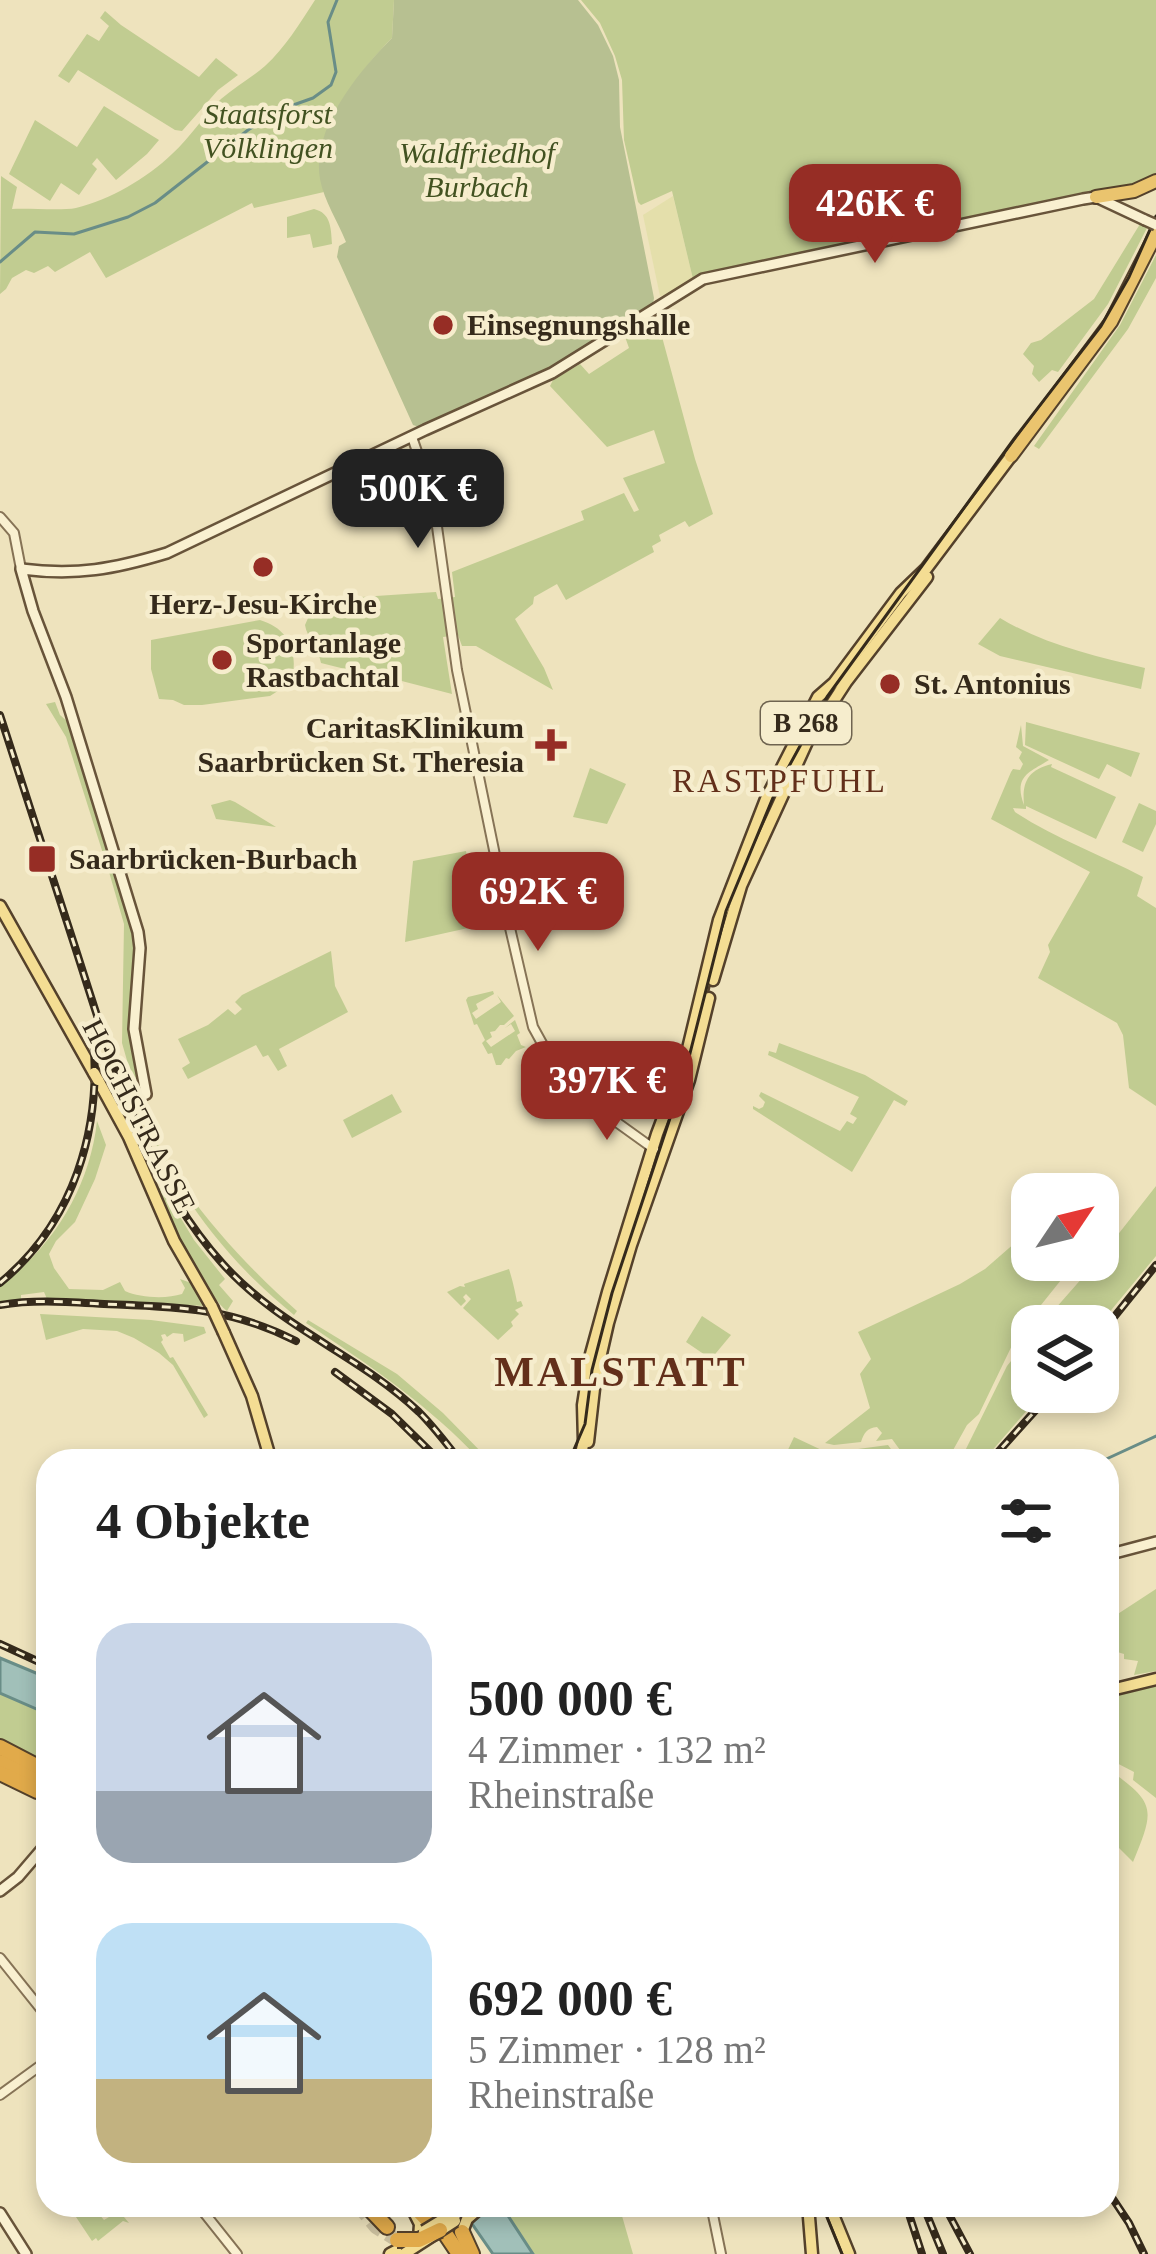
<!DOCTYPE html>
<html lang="de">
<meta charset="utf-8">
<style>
:root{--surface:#fff;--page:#f2f2f2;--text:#222;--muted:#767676;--accent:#962d25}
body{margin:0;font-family:"Times New Roman",serif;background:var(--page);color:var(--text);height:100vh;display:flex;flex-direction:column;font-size:45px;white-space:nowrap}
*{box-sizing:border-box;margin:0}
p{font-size:39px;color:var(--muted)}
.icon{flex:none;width:66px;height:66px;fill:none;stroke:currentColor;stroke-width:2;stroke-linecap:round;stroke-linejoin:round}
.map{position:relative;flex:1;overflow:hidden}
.drawer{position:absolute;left:36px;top:1449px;width:1083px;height:768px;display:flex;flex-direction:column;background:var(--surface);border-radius:36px;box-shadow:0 6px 18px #0003}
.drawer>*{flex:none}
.needle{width:78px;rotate:55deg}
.controls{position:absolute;left:1011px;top:1173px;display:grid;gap:24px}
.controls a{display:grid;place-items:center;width:108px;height:108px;border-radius:24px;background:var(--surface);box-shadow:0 6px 18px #0003;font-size:60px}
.price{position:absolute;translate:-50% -102px;padding:0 27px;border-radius:24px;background:var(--accent);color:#fff;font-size:39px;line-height:78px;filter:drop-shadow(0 3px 6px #0008)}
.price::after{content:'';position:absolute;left:50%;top:72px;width:36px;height:27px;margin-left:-18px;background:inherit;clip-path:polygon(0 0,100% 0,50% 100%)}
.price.on{background:#222;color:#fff}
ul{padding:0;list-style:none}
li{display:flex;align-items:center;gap:36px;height:300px;padding:0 60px}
li span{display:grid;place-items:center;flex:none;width:336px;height:240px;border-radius:36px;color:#555}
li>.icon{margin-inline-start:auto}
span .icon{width:144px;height:144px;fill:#fffc;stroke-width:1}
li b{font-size:51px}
h2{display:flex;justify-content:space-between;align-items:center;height:144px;padding:0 60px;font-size:51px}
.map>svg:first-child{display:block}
</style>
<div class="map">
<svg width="1156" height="2254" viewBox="0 0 1156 2254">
<rect width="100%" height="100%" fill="#eee3bd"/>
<polygon fill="#e4dfab" points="673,196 693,279 670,294 660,296 643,215"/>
<g fill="#c1cc91">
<path d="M 315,0 L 394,0 L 392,38 C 356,74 308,139 324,192 L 254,208 L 252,203 L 106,278 L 90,252 L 55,272 L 48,266 L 34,273 L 26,270 L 12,278 L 6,289 L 0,294 L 1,176 L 17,187 L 12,209 C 30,208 61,211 76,208 C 110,200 147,178 172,154 C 190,138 203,116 221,99 C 235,87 251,78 265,66 C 285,48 300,23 315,0 Z"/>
<polygon points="581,0 1156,0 1156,178 1144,184 713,271 693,279 672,191 641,205 638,202 624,140 622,80 615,56 600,23"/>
<polygon points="105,11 121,25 199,77 216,58 238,75 218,90 182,131 175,130 78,70 69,83 58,76 87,34 99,41 109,26 100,18"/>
<polygon points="104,106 159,140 147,154 116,180 97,158 92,164 97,169 79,195 61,183 50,201 9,174 35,120 77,147"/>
<path d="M 314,209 C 331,213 331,228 332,244 L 313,248 L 310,234 L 287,238 L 287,217 Z"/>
<polygon points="1140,224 1148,226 1108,304 1058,372 1052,370 1039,382 1032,374 1034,366 1023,354 1031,343 1041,340 1094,299"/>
<polygon points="1156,255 1156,278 1128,329 1039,449 1034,446 1120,325"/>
<path d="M 651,317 L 657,318 L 658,322 L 695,459 L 713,514 L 689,527 L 685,521 L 659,535 L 661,541 L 652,546 L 654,552 L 566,600 L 557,584 L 534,597 L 533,604 L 515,619 L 544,668 L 553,690 L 476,646 L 462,646 L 458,635 L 443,637 L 452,694 L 394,679 L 389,683 L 364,678 L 361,673 L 321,663 C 318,646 307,638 305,625 L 316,600 L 436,592 L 438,599 L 455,597 L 452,572 L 584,520 L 581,511 L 624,493 L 634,512 L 639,510 L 623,478 L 665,463 L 654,430 L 607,447 L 550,386 L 553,380 L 580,364 L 589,374 L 629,348 L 624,334 Z"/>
<path d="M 1000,618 C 1045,645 1094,656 1145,668 L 1141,689 L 1000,656 L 978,644 Z"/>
<path d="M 260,620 C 286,628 297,647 293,674 L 284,687 L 270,696 L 202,705 L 184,705 L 173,700 L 159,699 L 151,669 L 151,640 Z"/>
<polygon points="55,702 60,715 69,723 112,861 106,863 66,737 46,704"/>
<polygon points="1026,722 1140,753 1131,777 1107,764 1099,779 1025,745"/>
<path d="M 1021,725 L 1023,746 L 1049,760 C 1030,772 1013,776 1024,805 C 1022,783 1027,770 1052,764 L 1051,767 L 1116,797 L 1096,839 L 1026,806 L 1026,809 L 1013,808 L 1015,812 C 1056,839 1100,854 1143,877 L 1137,896 L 1156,908 L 1156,1106 L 1129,1088 L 1123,1035 L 1117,1023 L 1038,978 L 1050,952 L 1048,945 L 1090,872 L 991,819 L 1011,772 L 1013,769 L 1020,770 L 1023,764 L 1019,758 L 1022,752 L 1016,747 Z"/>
<polygon points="590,768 626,784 607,824 573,817"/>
<polygon points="230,800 235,802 276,827 216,819 211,805"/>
<polygon points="1139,803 1156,811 1156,824 1143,852 1122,842"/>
<polygon points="466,851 470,873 467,874 477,926 405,942 413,861"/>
<polygon points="113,863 134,937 129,1024 137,1079 134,1085 122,1043 124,924 107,865"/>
<polygon points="331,951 335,986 348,1012 279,1049 287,1066 278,1071 268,1055 263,1057 256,1045 188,1079 182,1068 190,1063 178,1039 208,1025 228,1009 235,1015 242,1009 235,1002 242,995"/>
<polygon points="493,991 494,994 476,1004 478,1009 472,1013 476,1019 501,1002 497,995 491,999 497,995 514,1016 504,1025 500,1025 495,1031 490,1032 492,1037 486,1041 491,1047 515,1031 511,1024 505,1028 515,1020 520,1033 517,1035 521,1045 526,1047 516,1051 509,1059 506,1058 501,1065 496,1065 497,1068 492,1053 488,1054 482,1043 485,1040 477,1024 474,1025 466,1000 468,997"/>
<polygon points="779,1043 865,1075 908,1101 905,1106 894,1100 852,1172 753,1109 753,1106 759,1109 763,1107 765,1102 759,1096 761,1092 840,1131 847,1121 853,1124 857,1118 850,1114 859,1097 768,1055 769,1051 776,1053"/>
<polygon points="392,1094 402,1112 352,1138 343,1120"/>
<path d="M 141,1101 C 159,1174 241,1262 297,1311 L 294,1315 C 224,1259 170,1185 137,1102 Z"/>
<path d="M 97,1121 L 106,1145 L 95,1179 L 75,1222 L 56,1241 L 49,1254 L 54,1268 L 69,1289 L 103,1290 L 120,1282 L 125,1291 C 140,1298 167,1299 182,1294 L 185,1288 L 180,1279 L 194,1284 L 206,1306 L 47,1299 L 44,1292 L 21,1295 L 21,1300 L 0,1302 L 0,1286 C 53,1247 90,1187 97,1121 Z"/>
<polygon points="1156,1186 1156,1256 1098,1326 1040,1326 1098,1260"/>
<path d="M 162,1187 L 194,1240 L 225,1279 L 219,1285 L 233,1301 L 227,1311 C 204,1294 171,1218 157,1189 Z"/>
<path d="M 1031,1219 L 1029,1229 L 1032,1232 L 1032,1260 L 1077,1260 L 1017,1335 L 979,1414 L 967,1425 L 947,1461 L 908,1461 L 892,1439 L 876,1441 L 882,1433 L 877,1427 C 867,1428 864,1433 861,1442 L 834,1445 L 825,1443 L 870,1408 L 860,1374 L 871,1359 L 858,1332 L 960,1284 L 985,1269 L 1025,1234 L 1024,1232 Z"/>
<path d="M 509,1269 C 513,1282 515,1291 517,1302 L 521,1301 L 523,1306 L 515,1310 L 519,1314 L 511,1322 L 513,1326 L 498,1340 L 463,1308 L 471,1299 L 466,1294 L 463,1297 L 466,1301 L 461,1306 L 447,1292 L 460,1286 L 465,1287 L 464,1284 Z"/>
<polygon points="40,1314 151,1320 204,1327 206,1333 184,1342 183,1334 173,1333 167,1337 165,1334 161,1335 163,1340 161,1342 170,1358 173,1357 208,1415 204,1418 173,1365 159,1353 134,1338 117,1331 83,1329 46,1340"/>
<polygon points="702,1316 731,1335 711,1359 686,1342"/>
<path d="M 308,1320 L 397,1374 L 443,1413 L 490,1461 L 481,1461 C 429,1405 369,1365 306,1323 Z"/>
<polygon points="1032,1335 1032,1392 1043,1392 983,1461 955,1461 961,1459 1007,1366"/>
<polygon points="794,1437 828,1453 888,1445 896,1456 889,1461 796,1461 786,1454"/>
<polygon points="1156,1589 1156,1671 1134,1675 1138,1661 1124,1659 1124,1654 1107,1649 1107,1621"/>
<polygon points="1156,1686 1156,1798 1133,1780 1134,1772 1107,1758 1107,1698"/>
<polygon points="0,1693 48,1714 48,1767 0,1742"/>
<path d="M 1107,1768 C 1155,1803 1156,1807 1133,1862 L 1110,1839 L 1116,1835 L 1107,1823 Z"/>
<polygon points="68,2205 91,2205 104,2220 119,2211 129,2223 123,2221 98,2241 96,2238 92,2241"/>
<polygon points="501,2205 625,2205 620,2209 633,2254 533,2254"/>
</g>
<path fill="#b7c091" d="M 394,0 L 578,0 L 598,25 L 613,56 L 619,80 L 620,127 L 654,298 L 653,304 L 558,365 L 419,427 L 413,425 L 337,257 L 339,246 L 346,242 C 338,222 324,201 320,179 C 311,129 359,71 392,38 Z"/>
<g fill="#a1c0b9" stroke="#698d87" stroke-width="3">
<polygon points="0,1658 48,1678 48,1714 0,1693"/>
<polygon points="459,2205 501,2205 533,2254 493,2254"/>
</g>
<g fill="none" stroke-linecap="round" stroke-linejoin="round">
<g stroke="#698d87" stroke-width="3">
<polyline points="0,262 35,232 74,234 128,217 155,203 248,130 282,109 313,98 331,85 336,72 328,22 337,0"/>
<polyline points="1102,1461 1156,1436"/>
</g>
<polyline stroke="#c9be9d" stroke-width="14" stroke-dasharray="14 7" stroke-linecap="butt" points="358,2205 376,2227 397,2240"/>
<g stroke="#867356" stroke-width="12">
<g id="tertiary">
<polyline points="412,437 433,498 457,670 510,928 533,1027 549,1056 583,1098 654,1149"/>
<polyline points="0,517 14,533 21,569"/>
<polyline points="0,1958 48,2018"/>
<polyline points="0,2095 48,2060"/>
<polyline points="198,2205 237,2254"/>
<polyline points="711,2205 721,2254"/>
</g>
</g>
<g stroke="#68543a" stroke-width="14">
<g id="secondary">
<path d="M 139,1097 L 146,1094 L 134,1029 L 140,948 L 138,932 L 66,697 L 33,611 L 21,569 C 77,576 114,569 167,553 L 425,430 L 552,373 L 703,279 L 1083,199 L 1096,197 L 1145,220"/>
<polyline points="1107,1555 1156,1542"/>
<polyline points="0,1891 18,1877 48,1842"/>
<polyline points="0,2213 26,2254"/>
</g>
</g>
<g stroke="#54412b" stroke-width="15">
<g id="primary">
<polyline points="0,906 94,1073"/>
<polyline points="713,980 741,886 807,742 846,682 927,577"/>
<polyline points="98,1080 129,1137 174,1241 212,1307"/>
<polyline points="224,1333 252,1396 271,1461"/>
<polyline points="588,1442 595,1380 608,1323 631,1245 689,1080 709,998"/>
<polyline points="580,1458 584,1441 583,1405 591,1354 608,1292 657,1134 686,1057 719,920 766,799 818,697 834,683 901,593 926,569 1011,456"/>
<polyline points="1107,1691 1156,1679"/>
<polyline points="808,2205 812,2254"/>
<polyline points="829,2205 849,2254"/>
<polyline points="462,2232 467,2219 483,2205"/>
<polyline points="390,2254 419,2239 420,2224 414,2212"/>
</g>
</g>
<g stroke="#54412b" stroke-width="16">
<g id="trunk">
<polyline points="1096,197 1134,191 1156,181"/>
<polyline points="1011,456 1111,322 1156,234"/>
</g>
</g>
<g stroke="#54412b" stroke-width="18">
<g id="motorway">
<polyline points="0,1747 48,1772"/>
<polyline points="0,1762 48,1787"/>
<polyline points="0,1773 37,1791 46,1793"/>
<polyline points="366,2205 387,2227"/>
<polyline points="413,2205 433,2226"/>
<polyline points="426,2205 459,2254"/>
<polyline points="462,2232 472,2254"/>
</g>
</g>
<use href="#tertiary" stroke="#f9f0d0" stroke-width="8"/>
<use href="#secondary" stroke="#f9f0d0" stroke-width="9"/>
<use href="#primary" stroke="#f4dd93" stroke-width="10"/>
<use href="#trunk" stroke="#eac46e" stroke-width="12"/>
<use href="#motorway" stroke="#e1aa4a" stroke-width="14"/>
<g stroke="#352a1b" stroke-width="3">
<polyline points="569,1461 585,1424 592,1370 612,1293 685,1073 726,911 777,788 827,697 1014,439 1101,326 1129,277 1156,216"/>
<polyline points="822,2205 842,2254"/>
</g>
<g stroke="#352a1b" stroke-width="8">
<g id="rail">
<path d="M 0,715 C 25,793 51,872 76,950 C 111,1059 144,1176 222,1263 C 281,1329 358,1354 419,1412 C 434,1427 447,1444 460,1461"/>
<path d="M 0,1283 C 74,1222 102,1129 93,1036"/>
<path d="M 0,1305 C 35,1299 69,1302 104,1304 C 177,1307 229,1307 296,1341"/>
<polyline points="1098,1337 1156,1265"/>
<polyline points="335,1372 392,1414 440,1461"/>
<polyline points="990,1461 1052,1392"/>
<polyline points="0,1644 48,1666"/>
<polyline points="1107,2190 1129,2223 1144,2254"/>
<polyline points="906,2205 922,2254"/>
<polyline points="923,2205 943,2254"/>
<polyline points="944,2205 970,2254"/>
</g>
</g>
<use href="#rail" stroke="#f6edcd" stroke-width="3" stroke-dasharray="9" stroke-linecap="butt"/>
<g stroke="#68543a" stroke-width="14" stroke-linecap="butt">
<g id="secondary-bridge">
<polyline points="1145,220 1156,225"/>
<polyline points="119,1098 136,1090"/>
<polyline points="122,1106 139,1097"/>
</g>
</g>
<g stroke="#54412b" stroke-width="15" stroke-linecap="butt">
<g id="primary-bridge">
<polyline points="94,1073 98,1080"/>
<polyline points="212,1307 224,1333"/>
<polyline points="424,2231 452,2214"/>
<polyline points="404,2254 455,2221"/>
</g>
</g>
<g stroke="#54412b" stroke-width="18" stroke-linecap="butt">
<polyline id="motorway-bridge" points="397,2240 419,2240 440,2230"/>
</g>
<use href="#secondary-bridge" stroke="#f9f0d0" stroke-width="9"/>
<use href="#primary-bridge" stroke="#f4dd93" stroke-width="10"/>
<use href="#motorway-bridge" stroke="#e1aa4a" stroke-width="14"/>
</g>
<g fill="#962d25" stroke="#f6edcd" stroke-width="4.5">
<circle cx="443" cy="325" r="12"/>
<circle cx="263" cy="567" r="12"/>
<circle cx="222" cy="660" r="12"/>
<circle cx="890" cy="684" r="12"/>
<path d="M545 727h12v12h12v12h-12v12h-12v-12h-12v-12h12z"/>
<rect x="27" y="844" width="30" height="30" rx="6"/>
</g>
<g text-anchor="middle" stroke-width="9" stroke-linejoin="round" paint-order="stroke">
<rect fill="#f6edcd" stroke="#6f6450" stroke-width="3" x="761" y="702" width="90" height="42" rx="9"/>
<g font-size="27" font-weight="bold" fill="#352a1b">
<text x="806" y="732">B 268</text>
</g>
<g font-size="30" font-style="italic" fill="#425221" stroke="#f6edcd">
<text x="268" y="124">Staatsforst<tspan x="268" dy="34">Völklingen</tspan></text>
<text x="477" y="163">Waldfriedhof<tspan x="477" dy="34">Burbach</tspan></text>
</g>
<g font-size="30" font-weight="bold" fill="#352a1b" stroke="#f6edcd" text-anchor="start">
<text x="467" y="335">Einsegnungshalle</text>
<text x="263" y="614" text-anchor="middle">Herz-Jesu-Kirche</text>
<text x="246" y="653">Sportanlage<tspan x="246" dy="34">Rastbachtal</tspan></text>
<text x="914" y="694">St. Antonius</text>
<text x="524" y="738" text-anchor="end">CaritasKlinikum<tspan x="524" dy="34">Saarbrücken St. Theresia</tspan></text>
<text x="69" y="869">Saarbrücken-Burbach</text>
</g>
<g font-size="30" fill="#352a1b" stroke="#f6edcd">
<text transform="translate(139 1116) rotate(63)" y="10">HOCHSTRASSE</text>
</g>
<g font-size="33" letter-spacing="3" fill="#632f1a" stroke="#f6edcd">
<text x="780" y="792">RASTPFUHL</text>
</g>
<g font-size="42" font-weight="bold" letter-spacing="3" fill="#632f1a" stroke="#f6edcd">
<text x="621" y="1386">MALSTATT</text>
</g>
</g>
</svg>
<div class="controls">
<a><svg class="needle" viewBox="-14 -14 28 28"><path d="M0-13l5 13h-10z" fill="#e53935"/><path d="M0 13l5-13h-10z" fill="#767676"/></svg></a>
<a><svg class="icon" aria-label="layers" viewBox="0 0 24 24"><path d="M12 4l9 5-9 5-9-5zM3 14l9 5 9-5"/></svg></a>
</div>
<b class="price" style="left:875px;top:266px">426K €</b>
<b class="price on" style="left:418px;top:551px">500K €</b>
<b class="price" style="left:538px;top:954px">692K €</b>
<b class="price" style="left:607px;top:1143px">397K €</b>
<section class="drawer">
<h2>4 Objekte<svg class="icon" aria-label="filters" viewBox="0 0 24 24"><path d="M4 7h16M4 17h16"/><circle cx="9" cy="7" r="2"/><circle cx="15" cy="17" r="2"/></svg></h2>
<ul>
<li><span style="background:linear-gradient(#c9d6e8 70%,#9aa5b1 0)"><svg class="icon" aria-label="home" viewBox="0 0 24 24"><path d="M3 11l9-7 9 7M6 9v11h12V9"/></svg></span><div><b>500 000 €</b><p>4 Zimmer · 132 m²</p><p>Rheinstraße</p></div></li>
<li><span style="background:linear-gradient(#bfe0f5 65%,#c2b280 0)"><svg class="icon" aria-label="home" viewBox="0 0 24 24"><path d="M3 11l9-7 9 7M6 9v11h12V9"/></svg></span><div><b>692 000 €</b><p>5 Zimmer · 128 m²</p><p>Rheinstraße</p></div></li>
</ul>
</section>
</div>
